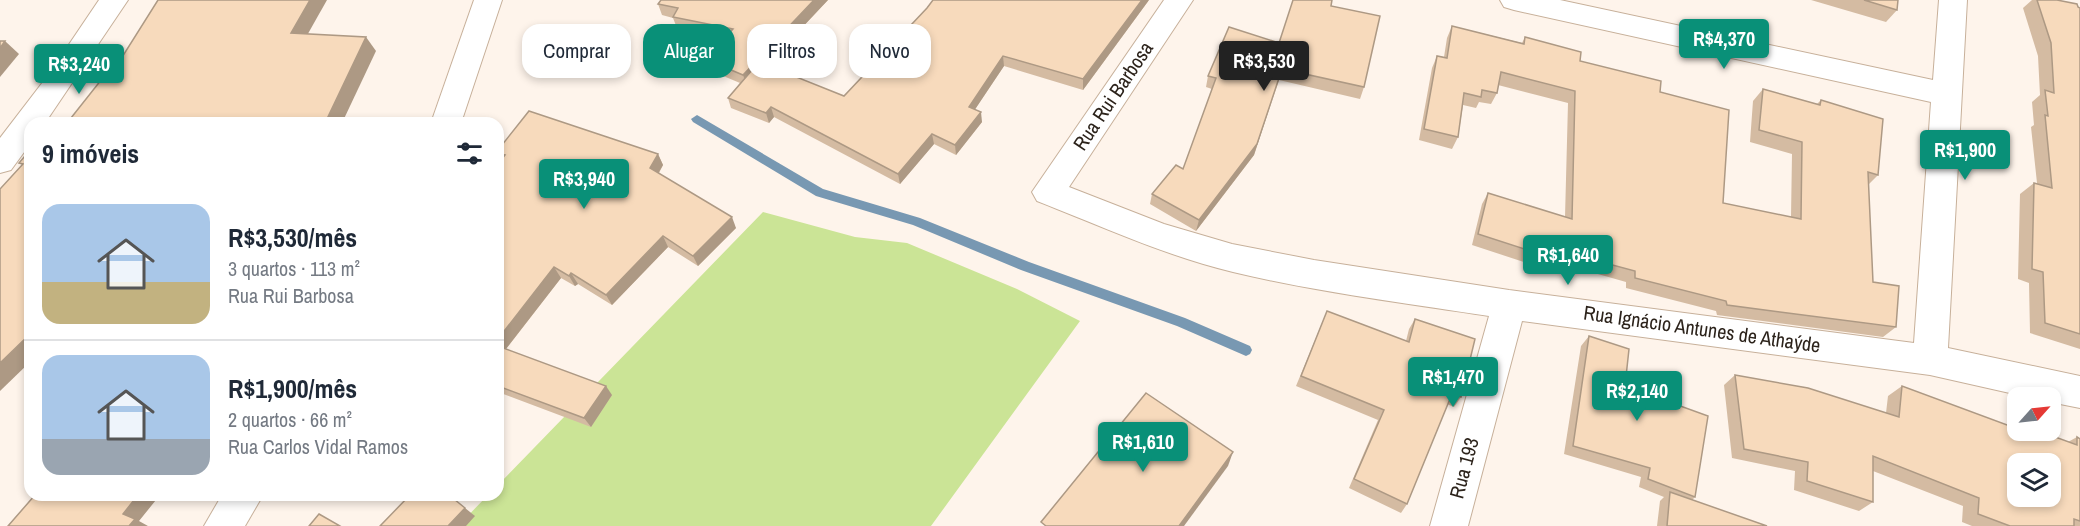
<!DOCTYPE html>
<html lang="pt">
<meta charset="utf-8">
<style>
:root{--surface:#fff;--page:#f6f6f7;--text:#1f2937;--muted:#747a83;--line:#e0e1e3;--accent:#099078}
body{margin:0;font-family:"Archivo Narrow",sans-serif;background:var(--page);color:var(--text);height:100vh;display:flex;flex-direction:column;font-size:22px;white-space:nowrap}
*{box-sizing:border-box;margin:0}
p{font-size:20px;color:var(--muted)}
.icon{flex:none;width:33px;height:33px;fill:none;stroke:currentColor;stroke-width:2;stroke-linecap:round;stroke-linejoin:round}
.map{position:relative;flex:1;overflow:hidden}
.side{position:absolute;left:24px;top:117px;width:480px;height:384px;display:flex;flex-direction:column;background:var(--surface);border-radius:18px;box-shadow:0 3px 9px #0003}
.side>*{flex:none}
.guide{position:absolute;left:522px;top:24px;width:570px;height:54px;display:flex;gap:12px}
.needle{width:39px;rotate:63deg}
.buttons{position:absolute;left:2007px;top:387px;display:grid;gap:12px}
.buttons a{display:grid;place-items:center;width:54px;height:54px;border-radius:12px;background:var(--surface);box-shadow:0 3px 9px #0003;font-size:30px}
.price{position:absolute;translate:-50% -51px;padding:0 14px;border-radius:6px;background:var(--accent);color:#fff;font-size:20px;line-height:39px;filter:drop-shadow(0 2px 3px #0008)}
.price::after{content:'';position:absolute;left:50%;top:36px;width:18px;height:14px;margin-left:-9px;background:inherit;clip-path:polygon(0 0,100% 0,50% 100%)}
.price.active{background:#222;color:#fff}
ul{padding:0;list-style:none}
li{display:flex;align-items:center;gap:18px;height:150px;padding:0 18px}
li+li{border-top:2px solid var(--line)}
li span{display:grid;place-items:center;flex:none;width:168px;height:120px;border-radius:18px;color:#555}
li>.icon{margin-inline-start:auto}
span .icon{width:72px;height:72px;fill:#fffc;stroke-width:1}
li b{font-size:26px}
h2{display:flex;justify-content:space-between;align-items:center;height:72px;padding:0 18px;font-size:26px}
.chip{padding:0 21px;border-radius:18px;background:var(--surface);box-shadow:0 3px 9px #0003;font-size:21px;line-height:54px}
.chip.active{background:var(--accent);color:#fff}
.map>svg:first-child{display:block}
</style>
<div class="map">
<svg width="2080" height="526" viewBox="0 0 2080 526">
<rect width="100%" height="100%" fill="#fef4eb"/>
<polygon fill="#cbe496" points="763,212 855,237 907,243 1017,289 1080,321 931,526 458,526 488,495 498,495 498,485"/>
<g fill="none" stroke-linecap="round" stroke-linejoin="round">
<polygon fill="#7898b2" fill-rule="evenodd" points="697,115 823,189 920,218 1029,262 1185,318 1250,346 1252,350 1250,354 1246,356 1177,326 1021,270 913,225 816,196 693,122 691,119"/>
<g stroke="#c7b09a" stroke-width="2">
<g id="minor">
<polygon points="99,0 128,0 45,123 30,123 30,144 11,170 0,173 0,138 49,74"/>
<polygon points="474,0 502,0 461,123 431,123"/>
<path d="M 1164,0 L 1193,0 L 1069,187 L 1164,224 L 1232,244 L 1314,260 L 1509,290 L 1914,343 L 1931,102 L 1514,10 L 1504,7 L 1500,0 L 1560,0 L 1933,80 L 1939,0 L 1967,0 L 1948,348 L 2080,376 L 2080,408 L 2050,402 L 2050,398 L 2032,398 L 1930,375 L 1522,321 L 1468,526 L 1430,526 L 1489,316 C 1404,303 1317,292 1233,272 C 1166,256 1101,226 1037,201 L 1032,192 Z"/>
<polygon points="222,495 263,495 245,526 204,526"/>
</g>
</g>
<use href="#minor" fill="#fff" fill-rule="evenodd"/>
</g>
<g fill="#d4bba2">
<polygon points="828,0 767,65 844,96 1149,0 1083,90 1004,66 975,109 982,122 956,155 934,144 900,184 774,117 769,123 731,108 728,98 740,83 709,70 705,59 725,38 677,28 673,18 662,15 658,4"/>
<polygon points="1811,0 1898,0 1897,10 1886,22"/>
<polygon points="2032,0 2057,0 2080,8 2080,349 2030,333 2029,283 2018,279 2020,194 2034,183 2037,183 2031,127 2034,125 2032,102 2040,95 2038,56 2023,8"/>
<polygon points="1331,6 1364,87 1360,99 1279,80 1254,155 1196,231 1150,204 1152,194 1183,169 1212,89 1206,87 1208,76 1279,43"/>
<polygon points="1452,26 1522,43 1525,37 1580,61 1660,92 1723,203 1791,217 1792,154 1750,142 1753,101 1763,89 1817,104 1821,100 1878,175 1868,185 1873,282 1896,327 1883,337 1717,315 1716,311 1626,288 1626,282 1538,257 1533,265 1472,245 1482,204 1488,193 1565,217 1568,103 1498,85 1497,93 1491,104 1479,102 1476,108 1463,105 1458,137 1452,149 1419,140 1432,68 1437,56 1444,57 1447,38"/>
<polygon points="498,150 658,154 663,165 659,173 736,228 698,266 668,247 612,305 578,284 575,286 561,278 506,349 612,395 591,427 498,392 498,164 501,160 498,155"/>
<polygon points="1327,311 1406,341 1409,329 1415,319 1461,397 1454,407 1447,404 1407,504 1401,513 1349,488 1378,420 1296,386"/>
<polygon points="1589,336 1625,386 1695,497 1692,500 1767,526 1657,526 1660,501 1664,497 1639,487 1641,477 1564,454 1581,346"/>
<polygon points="1735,375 1886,413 1888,396 1902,386 2018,430 2068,442 2077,437 2080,439 2080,526 1972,526 1962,522 1963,506 1873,471 1873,502 1859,511 1794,490 1795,471 1732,458 1724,385"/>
</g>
<g fill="#ad9984">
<polygon points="310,0 327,0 301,46 291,33"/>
<polygon points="814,0 828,0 747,86 743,75"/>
<polygon points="1142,0 1149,0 1083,90 1083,79"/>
<polygon points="366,37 376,51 342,123 325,123"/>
<polygon points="5,41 19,54 0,77 0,48"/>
<polygon points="1003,56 1004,66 970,117 969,107"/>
<polygon points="1282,69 1254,155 1196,231 1199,220"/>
<polygon points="771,107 774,117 769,123 766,113"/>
<polygon points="981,112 982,122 956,155 955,145"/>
<polygon points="932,134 934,144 900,184 898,174"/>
<polygon points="658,154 663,165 655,179 650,168"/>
<polygon points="732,217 736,228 698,266 693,256"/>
<polygon points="663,236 668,247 612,305 606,295"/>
<polygon points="554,267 561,278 502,354 498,350 498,339"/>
<polygon points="571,273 578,284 575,286 569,276"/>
<polygon points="30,334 30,362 0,391 0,363"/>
<polygon points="606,386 612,395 591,427 584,418"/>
<polygon points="1233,452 1228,466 1184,526 1179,526"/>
<polygon points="138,495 160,495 139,521 148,526 129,526 123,514"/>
<polygon points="465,508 475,516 466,526 448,526"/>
</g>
<g fill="#f7dabc" stroke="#ad9984" stroke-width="1.5" fill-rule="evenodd">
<polygon points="158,0 310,0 291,33 366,37 325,123 67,123 109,70 114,70"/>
<polygon points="661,0 814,0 743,75 705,59 733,29 673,17 678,8 658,4"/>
<polygon points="933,0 1142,0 1083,79 1003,56 969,107 981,112 955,145 932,134 898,174 771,107 766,113 728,98 759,62 844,96 927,8"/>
<polygon points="1293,0 1332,0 1331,6 1380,16 1364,87 1282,69 1257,144 1199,220 1152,194 1176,165 1183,169 1216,78 1208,76 1229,27 1279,43"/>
<polygon points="1864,0 1898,0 1897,10"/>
<polygon points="2037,0 2057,0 2077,4 2078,7 2080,8 2080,334 2045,323 2043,272 2032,269 2034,183 2052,188 2045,115 2048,116 2045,90 2054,93 2051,43"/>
<polygon points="1452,26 1524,44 1525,37 1581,52 1580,61 1661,81 1660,92 1729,110 1723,203 1801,219 1802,142 1759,130 1763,89 1820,105 1821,100 1883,119 1878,175 1868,172 1873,282 1899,286 1896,327 1727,305 1726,301 1635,278 1635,271 1542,246 1540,254 1478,234 1488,193 1572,219 1575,91 1501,72 1497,93 1482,90 1481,97 1464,93 1458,137 1424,129 1437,56 1447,58"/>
<polygon points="0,41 5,41 0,48"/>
<polygon points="529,111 658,154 650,168 732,217 693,256 663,236 606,295 571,273 569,276 554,267 498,339 498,211 501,207 498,206 498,164 505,155 498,153 498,150"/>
<polygon points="30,150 30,334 0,363 0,189 23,164 19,163"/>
<polygon points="1327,311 1409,342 1415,319 1475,339 1461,397 1452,394 1407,504 1354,479 1384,410 1301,376"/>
<polygon points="1589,336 1629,349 1625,386 1708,416 1695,497 1648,479 1650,468 1573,446"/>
<polygon points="498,346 606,386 584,418 498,386"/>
<path d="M 1735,375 L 1808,388 L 1899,417 L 1902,386 L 2018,429 L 2018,430 L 2036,430 L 2077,445 L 2077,437 L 2080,439 L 2080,521 L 2074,519 L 2074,526 L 2010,526 L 1978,514 L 1979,498 L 1873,456 L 1873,502 L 1807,481 L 1808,462 L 1744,449 ZM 2018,464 L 2050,464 L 2050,496 L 2018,496 Z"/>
<polygon points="1146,393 1233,452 1179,526 1046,526 1041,522"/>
<polygon points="1670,492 1767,526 1667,526"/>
<polygon points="35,495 138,495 123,514 135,519 129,526 8,526"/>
<polygon points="410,495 449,495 465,508 448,526 380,526"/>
<polygon points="319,514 340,526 309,526"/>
</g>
<g text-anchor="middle" stroke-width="5" stroke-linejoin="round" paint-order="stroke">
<g font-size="20" fill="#2c231b" stroke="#fff">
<text transform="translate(1113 96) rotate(-56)" y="7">Rua Rui Barbosa</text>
<text transform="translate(1702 329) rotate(8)" y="7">Rua Ignácio Antunes de Athaýde</text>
<text transform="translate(1464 468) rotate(-75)" y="7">Rua 193</text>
</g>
</g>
</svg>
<div class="buttons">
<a><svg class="needle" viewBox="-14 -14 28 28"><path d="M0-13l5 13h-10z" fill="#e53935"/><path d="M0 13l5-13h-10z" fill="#747a83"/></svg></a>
<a><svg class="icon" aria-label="layers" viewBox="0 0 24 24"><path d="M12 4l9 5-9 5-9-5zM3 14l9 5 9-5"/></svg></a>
</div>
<b class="price" style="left:1724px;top:70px">R$4,370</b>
<b class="price active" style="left:1264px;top:92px">R$3,530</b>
<b class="price" style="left:79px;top:95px">R$3,240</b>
<b class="price" style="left:1965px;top:181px">R$1,900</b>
<b class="price" style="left:584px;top:210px">R$3,940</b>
<b class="price" style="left:1568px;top:286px">R$1,640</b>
<b class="price" style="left:1453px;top:408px">R$1,470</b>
<b class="price" style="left:1637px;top:422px">R$2,140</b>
<b class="price" style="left:1143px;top:473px">R$1,610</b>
<div class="guide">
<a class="chip">Comprar</a>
<a class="chip active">Alugar</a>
<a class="chip">Filtros</a>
<a class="chip">Novo</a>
</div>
<section class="side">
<h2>9 imóveis<svg class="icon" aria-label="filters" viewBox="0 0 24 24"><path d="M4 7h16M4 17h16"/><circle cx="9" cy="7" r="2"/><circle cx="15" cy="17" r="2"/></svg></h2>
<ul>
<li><span style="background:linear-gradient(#a9c7e8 65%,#c2b280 0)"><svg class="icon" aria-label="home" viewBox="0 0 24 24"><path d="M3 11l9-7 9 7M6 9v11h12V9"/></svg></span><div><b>R$3,530/mês</b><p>3 quartos · 113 m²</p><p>Rua Rui Barbosa</p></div></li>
<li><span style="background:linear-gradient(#a9c7e8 70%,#9aa5b1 0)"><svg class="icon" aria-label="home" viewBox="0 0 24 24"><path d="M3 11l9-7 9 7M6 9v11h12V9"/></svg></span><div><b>R$1,900/mês</b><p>2 quartos · 66 m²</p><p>Rua Carlos Vidal Ramos</p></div></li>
</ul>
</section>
</div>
